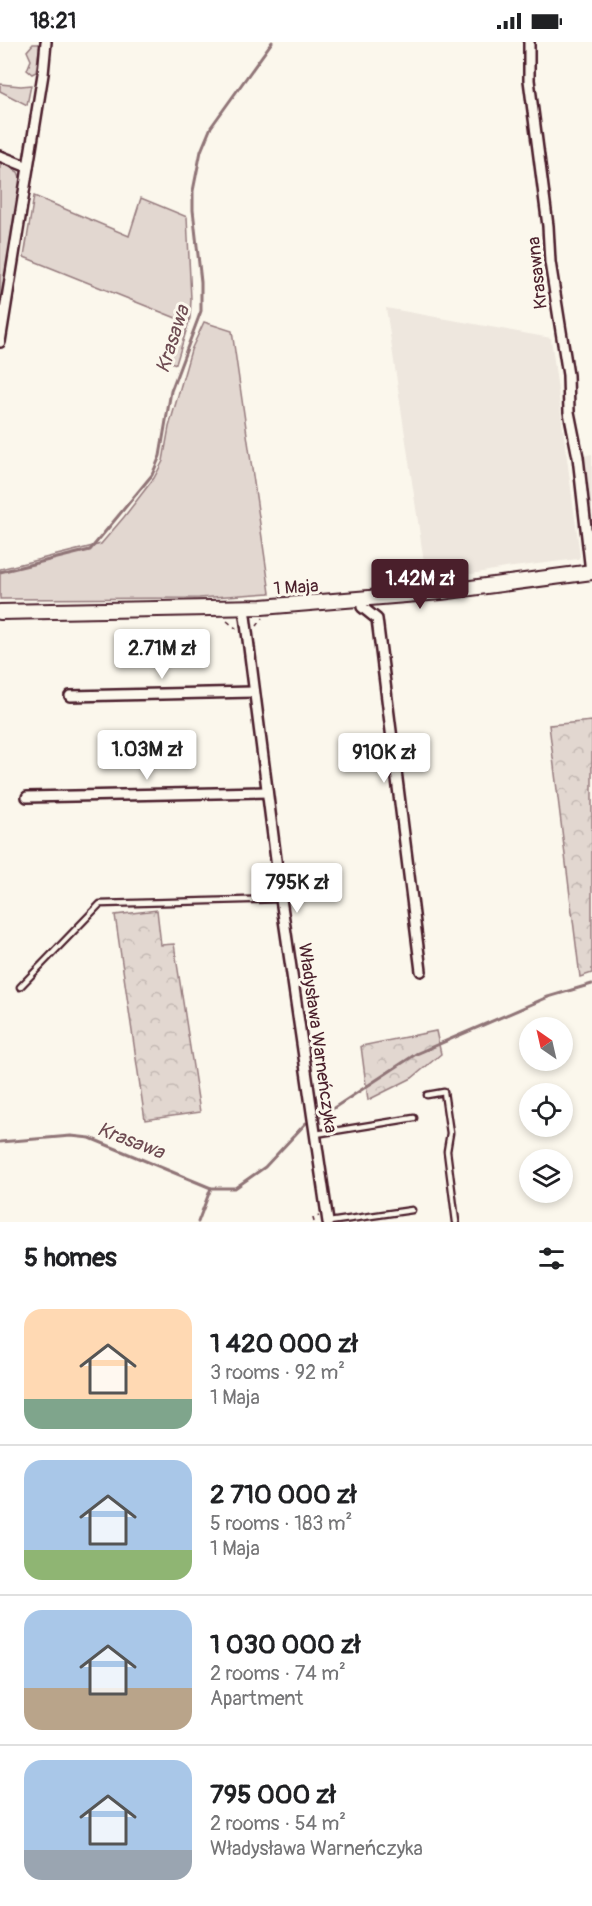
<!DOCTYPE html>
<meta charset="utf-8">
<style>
:root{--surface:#fff;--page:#f2f2f2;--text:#202124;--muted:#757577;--line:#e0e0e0;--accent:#4a1f2b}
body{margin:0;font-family:Pangolin,sans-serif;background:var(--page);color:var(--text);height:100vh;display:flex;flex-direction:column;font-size:22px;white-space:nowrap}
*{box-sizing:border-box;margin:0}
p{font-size:20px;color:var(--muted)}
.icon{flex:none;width:33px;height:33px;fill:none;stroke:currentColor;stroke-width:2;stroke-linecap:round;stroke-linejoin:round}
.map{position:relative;height:1180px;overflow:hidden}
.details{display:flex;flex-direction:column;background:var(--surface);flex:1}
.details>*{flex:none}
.needle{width:39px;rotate:326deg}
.tools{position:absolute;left:519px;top:975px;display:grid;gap:12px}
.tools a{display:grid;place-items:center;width:54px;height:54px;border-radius:50%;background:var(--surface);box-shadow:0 3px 9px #0003;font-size:30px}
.price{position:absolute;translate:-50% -51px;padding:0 14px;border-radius:6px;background:#fff;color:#222;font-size:20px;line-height:39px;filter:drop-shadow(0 2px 3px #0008)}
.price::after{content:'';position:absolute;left:50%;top:36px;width:18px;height:14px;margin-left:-9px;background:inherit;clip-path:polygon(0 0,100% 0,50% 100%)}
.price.active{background:var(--accent);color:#fff}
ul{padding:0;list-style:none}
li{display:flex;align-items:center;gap:18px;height:150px;padding:0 24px}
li+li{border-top:2px solid var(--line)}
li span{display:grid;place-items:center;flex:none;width:168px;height:120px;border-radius:18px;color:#555}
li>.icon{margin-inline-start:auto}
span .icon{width:72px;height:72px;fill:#fffc;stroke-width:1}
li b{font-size:26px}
h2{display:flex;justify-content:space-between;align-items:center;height:72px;padding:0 24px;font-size:26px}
.status{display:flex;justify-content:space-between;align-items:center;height:42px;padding:0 30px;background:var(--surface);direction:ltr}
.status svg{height:16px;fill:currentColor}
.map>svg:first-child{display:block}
</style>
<div class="status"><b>18:21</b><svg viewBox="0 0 49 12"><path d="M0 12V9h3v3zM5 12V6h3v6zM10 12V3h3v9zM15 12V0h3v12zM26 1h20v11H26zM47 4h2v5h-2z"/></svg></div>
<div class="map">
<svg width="592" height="1180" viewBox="0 0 592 1180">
<defs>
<pattern id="forest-crowns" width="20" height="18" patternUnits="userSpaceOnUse" patternTransform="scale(1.5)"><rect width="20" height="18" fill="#e2d7d0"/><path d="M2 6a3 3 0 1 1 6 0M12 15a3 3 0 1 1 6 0" fill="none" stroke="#c3b8b3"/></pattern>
</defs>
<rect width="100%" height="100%" fill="#fbf7ec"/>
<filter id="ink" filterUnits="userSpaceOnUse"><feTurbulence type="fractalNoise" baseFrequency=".0167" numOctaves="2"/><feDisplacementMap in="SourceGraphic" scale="12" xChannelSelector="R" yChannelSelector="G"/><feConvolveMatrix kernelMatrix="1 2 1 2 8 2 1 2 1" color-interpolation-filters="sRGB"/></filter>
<g filter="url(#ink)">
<g fill="#eee7de">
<polygon points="386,266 551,296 580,514 578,517 505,526 427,540"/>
<polygon points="592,412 592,472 583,414"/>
</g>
<g fill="#e2d7d0" stroke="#967b7e" stroke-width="1.5">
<polygon points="33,2 40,2 36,30 32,32 27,28 31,18 27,9"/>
<polygon points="0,42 21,44 31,43 27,63 0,49"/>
<polygon points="0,119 18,130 22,140 4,250 0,253"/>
<polygon points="34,154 129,194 141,156 187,175 191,257 190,276 176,322 168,319 181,278 24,215"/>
<polygon points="204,280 232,289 270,551 199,556 0,557 0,527 101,502 124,475 154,436 163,419 169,385 191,308"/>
</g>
<g fill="url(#forest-crowns)" stroke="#967b7e" stroke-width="1.5">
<polygon points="592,679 592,931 580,935 549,683"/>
<polygon points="157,868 161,903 174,902 200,1070 145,1078 115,873"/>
<polygon points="436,989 441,1012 412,1036 368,1058 361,1004"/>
</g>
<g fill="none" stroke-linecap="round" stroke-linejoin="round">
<g stroke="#907477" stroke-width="3">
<polyline points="0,530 90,508 152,433 160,414 171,349 201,269 201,240 193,168 193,149 201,109 211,85 272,0"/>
<polyline points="320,1075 416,1012 548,955 592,942"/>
<polyline points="0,1100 71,1094 90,1096 211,1146 198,1180"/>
<polyline points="211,1146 235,1146 265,1125 306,1081"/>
</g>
<g stroke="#4a1f2b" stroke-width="9">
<g id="service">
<polyline points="20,945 100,862 281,857"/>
<polyline points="427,1053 444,1050 450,1091 447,1109 456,1180"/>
<polyline points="316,1092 414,1076"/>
<polyline points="329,1180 412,1168"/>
</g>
</g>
<g stroke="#4a1f2b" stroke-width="14">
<g id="minor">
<polyline points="529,0 529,38 548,184 550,220 568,333 569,370 578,415 591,530"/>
<polyline points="0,114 28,125"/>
<polyline points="0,300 43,32 46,0"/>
<polyline points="362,558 362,565 377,577 421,929"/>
<polyline points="244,566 281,857 328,1180"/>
<polyline points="70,654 254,650"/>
<polyline points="27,755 267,750"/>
</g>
</g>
<g stroke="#4a1f2b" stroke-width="18">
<polyline id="secondary" points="0,570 262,565 441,550 592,530"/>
</g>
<g stroke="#4a1f2b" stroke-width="1.5" stroke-dasharray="4.5 4.5" stroke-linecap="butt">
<polyline points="227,579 237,587"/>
<polyline points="257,584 263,576"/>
<polyline points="314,1180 313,1176 319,1174"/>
</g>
<use href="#service" stroke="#fbf7ec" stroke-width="4.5"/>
<use href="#minor" stroke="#fbf7ec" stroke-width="9"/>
<use href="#secondary" stroke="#fbf7ec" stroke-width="14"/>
</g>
</g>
<g text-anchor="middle" stroke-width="6" stroke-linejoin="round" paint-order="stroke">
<g font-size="18" fill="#4a1f2b" stroke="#fbf7ec">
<text transform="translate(537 231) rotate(-96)" y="6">Krasawna</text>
<text transform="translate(296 545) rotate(-4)" y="6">1 Maja</text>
<text transform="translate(318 996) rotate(82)" y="6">Władysława Warneńczyka</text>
</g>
<g font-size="20" font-style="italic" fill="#6d4a51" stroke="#fbf7ec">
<text transform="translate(172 297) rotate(-72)" y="7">Krasawa</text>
<text transform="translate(131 1098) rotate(21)" y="7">Krasawa</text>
</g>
</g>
</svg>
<div class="tools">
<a><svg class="needle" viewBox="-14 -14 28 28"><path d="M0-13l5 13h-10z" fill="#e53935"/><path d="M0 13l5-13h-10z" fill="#757577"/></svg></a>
<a><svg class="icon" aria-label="locate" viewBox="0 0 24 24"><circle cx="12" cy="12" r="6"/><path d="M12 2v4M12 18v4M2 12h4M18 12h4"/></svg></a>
<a><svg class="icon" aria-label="layers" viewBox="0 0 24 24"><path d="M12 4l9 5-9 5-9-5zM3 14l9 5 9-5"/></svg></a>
</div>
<b class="price active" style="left:420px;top:568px">1.42M zł</b>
<b class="price" style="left:162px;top:638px">2.71M zł</b>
<b class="price" style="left:147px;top:739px">1.03M zł</b>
<b class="price" style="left:384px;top:742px">910K zł</b>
<b class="price" style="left:297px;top:872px">795K zł</b>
</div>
<section class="details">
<h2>5 homes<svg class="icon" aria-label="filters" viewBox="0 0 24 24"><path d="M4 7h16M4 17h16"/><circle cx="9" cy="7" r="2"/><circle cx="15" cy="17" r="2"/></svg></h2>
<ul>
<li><span style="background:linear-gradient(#ffd9b3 75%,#7fa58c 0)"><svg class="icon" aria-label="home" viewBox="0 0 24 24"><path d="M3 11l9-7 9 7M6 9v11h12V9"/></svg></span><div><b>1 420 000 zł</b><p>3 rooms · 92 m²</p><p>1 Maja</p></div></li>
<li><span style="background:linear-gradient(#a9c7e8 75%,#8fb573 0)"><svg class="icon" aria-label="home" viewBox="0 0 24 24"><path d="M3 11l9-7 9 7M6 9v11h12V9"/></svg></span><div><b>2 710 000 zł</b><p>5 rooms · 183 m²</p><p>1 Maja</p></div></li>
<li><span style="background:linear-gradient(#a9c7e8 65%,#b9a48a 0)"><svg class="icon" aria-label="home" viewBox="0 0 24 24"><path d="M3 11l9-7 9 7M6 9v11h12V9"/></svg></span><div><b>1 030 000 zł</b><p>2 rooms · 74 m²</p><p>Apartment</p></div></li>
<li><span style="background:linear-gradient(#a9c7e8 75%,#9aa5b1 0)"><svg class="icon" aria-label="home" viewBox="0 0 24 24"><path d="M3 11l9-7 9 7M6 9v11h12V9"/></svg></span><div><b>795 000 zł</b><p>2 rooms · 54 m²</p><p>Władysława Warneńczyka</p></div></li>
</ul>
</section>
